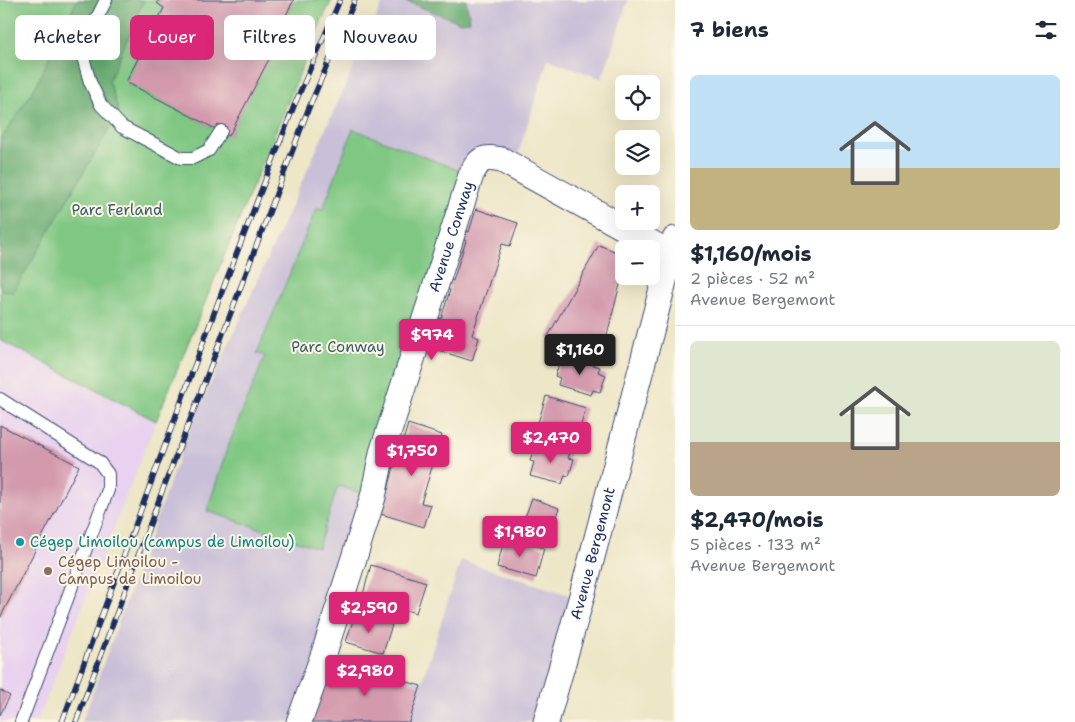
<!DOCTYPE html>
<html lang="fr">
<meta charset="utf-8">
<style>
:root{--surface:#fff;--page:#f2f2f3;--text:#1f2937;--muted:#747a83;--line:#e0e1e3;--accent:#db2777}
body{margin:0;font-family:"Shantell Sans",sans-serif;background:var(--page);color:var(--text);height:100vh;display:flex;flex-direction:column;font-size:19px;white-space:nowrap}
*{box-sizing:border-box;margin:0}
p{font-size:16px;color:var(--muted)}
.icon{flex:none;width:28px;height:28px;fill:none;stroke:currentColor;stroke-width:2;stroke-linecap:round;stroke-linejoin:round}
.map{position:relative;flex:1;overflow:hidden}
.drawer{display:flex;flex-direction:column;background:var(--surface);width:400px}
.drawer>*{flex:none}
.banner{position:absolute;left:15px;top:15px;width:475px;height:45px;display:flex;gap:10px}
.tools{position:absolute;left:615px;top:75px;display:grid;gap:10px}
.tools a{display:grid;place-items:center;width:45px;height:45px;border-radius:8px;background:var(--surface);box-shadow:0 5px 20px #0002;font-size:25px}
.price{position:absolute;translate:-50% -42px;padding:0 11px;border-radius:5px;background:var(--accent);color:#fff;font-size:16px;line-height:32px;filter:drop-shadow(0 1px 2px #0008)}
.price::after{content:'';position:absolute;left:50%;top:30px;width:15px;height:11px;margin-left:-8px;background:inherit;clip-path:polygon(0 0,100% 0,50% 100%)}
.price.current{background:#222;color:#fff}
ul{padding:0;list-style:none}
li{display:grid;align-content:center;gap:10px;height:265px;padding:0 15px}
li+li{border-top:1px solid var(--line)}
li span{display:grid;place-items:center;height:155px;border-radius:8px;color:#555}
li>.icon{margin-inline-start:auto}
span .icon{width:90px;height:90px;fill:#fffc;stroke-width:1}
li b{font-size:21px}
h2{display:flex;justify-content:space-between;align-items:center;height:60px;padding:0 15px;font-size:21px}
.chip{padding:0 18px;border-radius:8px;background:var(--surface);box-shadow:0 5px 20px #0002;font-size:18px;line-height:45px}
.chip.current{background:var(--accent);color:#fff}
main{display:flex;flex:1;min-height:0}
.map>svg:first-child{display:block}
</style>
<main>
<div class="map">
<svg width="675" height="722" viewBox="0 0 675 722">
<rect width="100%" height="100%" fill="#fcf5e5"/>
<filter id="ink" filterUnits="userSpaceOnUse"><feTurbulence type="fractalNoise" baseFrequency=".02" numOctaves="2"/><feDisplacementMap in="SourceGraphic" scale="10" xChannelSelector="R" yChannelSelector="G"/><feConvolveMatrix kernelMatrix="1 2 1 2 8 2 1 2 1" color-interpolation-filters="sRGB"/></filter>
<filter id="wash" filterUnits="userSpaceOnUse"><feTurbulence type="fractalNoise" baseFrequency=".0096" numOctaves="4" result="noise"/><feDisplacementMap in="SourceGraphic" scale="20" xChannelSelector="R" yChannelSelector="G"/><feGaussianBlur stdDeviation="1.12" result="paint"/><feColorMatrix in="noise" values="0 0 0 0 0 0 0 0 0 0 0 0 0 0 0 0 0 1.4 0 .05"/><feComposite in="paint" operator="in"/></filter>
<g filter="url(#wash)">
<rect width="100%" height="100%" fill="#ede6c7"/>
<polygon fill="#e8d2ef" points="0,340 156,421 37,722 0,722"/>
<polygon fill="#c9bfd8" points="384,0 628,0 602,79 548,59 514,167 502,160 471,175 353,129 323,209 317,208 257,352 265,355 227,449 207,511 337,486 373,497 324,652 422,682 461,560 581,599 546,722 82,722 185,441"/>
<g fill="#80c783" stroke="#4e7b70">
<polygon points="0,0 159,0 157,3 164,8 126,82 229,136 281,34 277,32 294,0 332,0 320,24 156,421 0,340"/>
<polygon points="353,129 471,175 373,497 338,486 318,548 207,511 227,449 265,356 257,353 317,207 323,209"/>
</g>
<g fill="#68ac71" stroke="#426e68">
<polygon points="77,0 144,0 109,81 119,112 13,293 0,289 0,141 35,87"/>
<polygon points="402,0 466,0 470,21 460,22"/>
</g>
<g id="blocks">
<g fill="#d39aad">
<polygon points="159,0 294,0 277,32 282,34 229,136 126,82 164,8 157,3"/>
<polygon points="476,209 518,223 510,246 502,244 472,335 479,338 472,361 431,348 438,328 436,327 437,323 439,318 441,319 450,290 448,289 451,280 453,281 466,241 464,240 467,231 469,232"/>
<polygon points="599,245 624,255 624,269 602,354 547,338"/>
<polygon points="566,357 600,367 598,372 606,375 600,392 593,390 591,395 558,385 560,378 555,376 559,364 563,365"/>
<polygon points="546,396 586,408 578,435 538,423"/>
<polygon points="408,424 442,435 421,503 431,505 424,527 381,514 386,498 384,498 386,489 388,490 398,451 400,447 401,448"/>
<polygon points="0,425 79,466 0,618"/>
<polygon points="538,444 570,453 568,458 574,459 569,476 565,475 562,484 530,476 534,462 530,461 534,447 537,448"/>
<polygon points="532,498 559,508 549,538 521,528"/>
<polygon points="505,537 544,548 536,578 497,567"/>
<polygon points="371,565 426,582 416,613 362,598"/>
<polygon points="355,614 392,625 383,653 346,642"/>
<polygon points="333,659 421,686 409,722 312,722"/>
<polygon points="0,690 10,696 0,715"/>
</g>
</g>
</g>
<g filter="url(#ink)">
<use href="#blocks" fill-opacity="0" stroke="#3a4a6e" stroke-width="1"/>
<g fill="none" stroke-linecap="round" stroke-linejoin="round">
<g stroke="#3a4a6e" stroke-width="14">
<g id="lane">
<polyline points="106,0 81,50 90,82 101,105 122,127 181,158 193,158 209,150 221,131"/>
<polyline points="0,399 99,462 108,474 108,490 21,722"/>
</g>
</g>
<g stroke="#3a4a6e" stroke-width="27">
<g id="street">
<path id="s1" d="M 299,722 L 324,653 L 354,558 L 373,497 L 382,453 L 471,175 C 480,157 484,157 502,160 L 675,256"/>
<path id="s2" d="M 546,722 L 581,599 L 675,239"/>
</g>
</g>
<use href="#lane" stroke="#fff" stroke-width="12"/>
<use href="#street" stroke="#fff" stroke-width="25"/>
<g stroke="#1b2f5e" stroke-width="5.5">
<g id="rail">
<polyline points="62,722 226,281 294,106 340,0"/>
<polyline points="76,722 163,489 192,415 308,110 355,0"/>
</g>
</g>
<use href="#rail" stroke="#fcf5e5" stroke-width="4" stroke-dasharray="11" stroke-linecap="butt"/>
</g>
</g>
<circle fill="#0f9aa8" stroke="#fcf5e5" stroke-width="2" cx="20" cy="542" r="5"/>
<circle fill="#8d6e63" stroke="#fcf5e5" stroke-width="2" cx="48" cy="571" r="5"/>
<g text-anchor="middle" stroke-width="4" stroke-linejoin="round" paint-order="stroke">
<g font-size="15" fill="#395d69" stroke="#fcf5e5">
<text x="117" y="215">Parc Ferland</text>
<text x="338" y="352">Parc Conway</text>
</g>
<g font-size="15" fill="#1b2f5e" stroke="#fcf5e5">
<text dy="5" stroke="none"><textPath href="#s1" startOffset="509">Avenue Conway</textPath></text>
<text dy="5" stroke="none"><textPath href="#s2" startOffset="175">Avenue Bergemont</textPath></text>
</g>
<g font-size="15" fill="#0d838f" stroke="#fcf5e5" text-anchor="start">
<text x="30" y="547">Cégep Limoilou (campus de Limoilou)</text>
</g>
<g font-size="15" fill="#785e54" stroke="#fcf5e5" text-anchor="start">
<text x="58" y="567">Cégep Limoilou -<tspan x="58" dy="17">Campus de Limoilou</tspan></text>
</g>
</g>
</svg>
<div class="tools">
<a><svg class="icon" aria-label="locate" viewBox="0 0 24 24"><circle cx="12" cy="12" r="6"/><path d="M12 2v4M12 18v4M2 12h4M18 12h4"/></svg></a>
<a><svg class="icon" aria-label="layers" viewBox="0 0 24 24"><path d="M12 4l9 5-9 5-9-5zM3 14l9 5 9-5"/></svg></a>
<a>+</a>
<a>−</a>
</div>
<b class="price" style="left:432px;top:361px">$974</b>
<b class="price current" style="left:580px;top:376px">$1,160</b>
<b class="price" style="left:551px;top:464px">$2,470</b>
<b class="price" style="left:412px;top:477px">$1,750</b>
<b class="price" style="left:520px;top:558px">$1,980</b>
<b class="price" style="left:369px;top:634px">$2,590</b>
<b class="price" style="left:365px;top:697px">$2,980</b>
<div class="banner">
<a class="chip">Acheter</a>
<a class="chip current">Louer</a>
<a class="chip">Filtres</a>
<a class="chip">Nouveau</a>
</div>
</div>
<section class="drawer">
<h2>7 biens<svg class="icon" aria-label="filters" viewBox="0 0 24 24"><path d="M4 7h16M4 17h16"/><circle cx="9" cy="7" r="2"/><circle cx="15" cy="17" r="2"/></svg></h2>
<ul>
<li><span style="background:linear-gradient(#bfe0f5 60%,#c2b280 0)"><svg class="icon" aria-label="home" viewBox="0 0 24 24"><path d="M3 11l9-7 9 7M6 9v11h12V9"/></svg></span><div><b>$1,160/mois</b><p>2 pièces · 52 m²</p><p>Avenue Bergemont</p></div></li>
<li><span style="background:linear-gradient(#dfe7d0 65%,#b9a48a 0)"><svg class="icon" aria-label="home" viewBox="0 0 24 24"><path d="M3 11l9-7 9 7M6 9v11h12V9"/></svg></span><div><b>$2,470/mois</b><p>5 pièces · 133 m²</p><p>Avenue Bergemont</p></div></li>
</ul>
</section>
</main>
